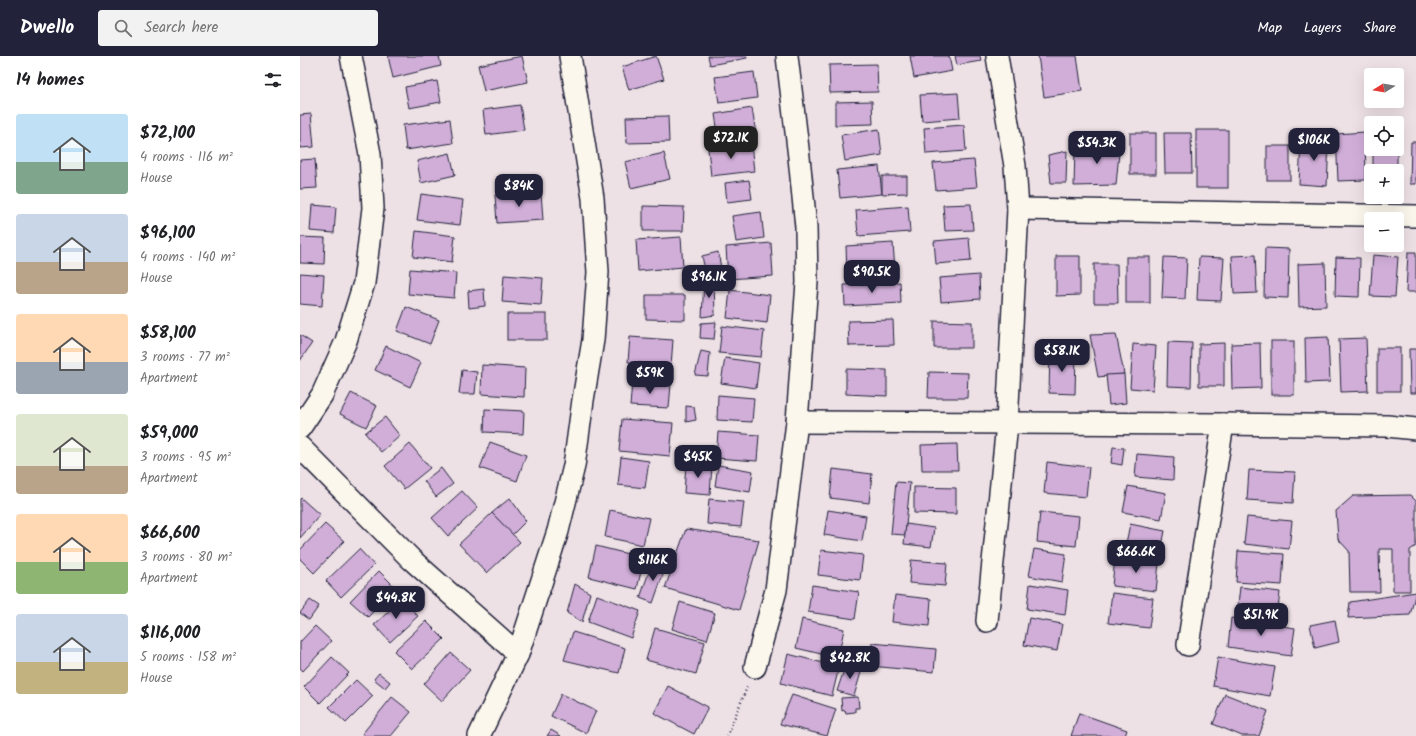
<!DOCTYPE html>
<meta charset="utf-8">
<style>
:root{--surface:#fff;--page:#f2f2f2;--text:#202124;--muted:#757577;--accent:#22223b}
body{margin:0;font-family:Kalam,sans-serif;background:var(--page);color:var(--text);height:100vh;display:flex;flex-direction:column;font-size:15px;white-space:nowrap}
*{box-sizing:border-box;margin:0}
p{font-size:13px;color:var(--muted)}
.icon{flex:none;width:22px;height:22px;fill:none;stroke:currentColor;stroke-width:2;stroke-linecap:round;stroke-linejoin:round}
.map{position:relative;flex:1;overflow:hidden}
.side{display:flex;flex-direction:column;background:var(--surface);width:300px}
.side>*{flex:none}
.needle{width:26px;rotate:259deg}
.buttons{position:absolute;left:1064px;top:12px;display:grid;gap:8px}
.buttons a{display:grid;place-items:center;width:40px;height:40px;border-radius:4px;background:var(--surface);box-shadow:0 4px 16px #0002;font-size:20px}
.price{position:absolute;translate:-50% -34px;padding:0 9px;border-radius:8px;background:var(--accent);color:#fff;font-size:13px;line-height:26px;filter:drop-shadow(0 1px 2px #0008)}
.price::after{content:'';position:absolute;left:50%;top:24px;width:12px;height:9px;margin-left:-6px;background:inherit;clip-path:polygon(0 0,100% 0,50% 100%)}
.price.current{background:#222;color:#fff}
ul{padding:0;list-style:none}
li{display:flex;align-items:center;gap:12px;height:100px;padding:0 16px}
li span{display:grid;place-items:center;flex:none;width:112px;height:80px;border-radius:4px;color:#555}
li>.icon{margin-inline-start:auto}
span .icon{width:48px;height:48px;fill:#fffc;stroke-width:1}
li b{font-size:17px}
h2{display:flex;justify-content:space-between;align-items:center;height:48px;padding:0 16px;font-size:17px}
header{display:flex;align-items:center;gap:24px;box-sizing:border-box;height:56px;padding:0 20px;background:var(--accent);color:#fff}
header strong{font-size:19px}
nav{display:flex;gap:22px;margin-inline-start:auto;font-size:14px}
.search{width:280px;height:36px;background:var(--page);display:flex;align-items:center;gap:10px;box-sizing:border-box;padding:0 14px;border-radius:4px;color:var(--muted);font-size:15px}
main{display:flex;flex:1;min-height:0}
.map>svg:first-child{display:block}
</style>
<header>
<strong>Dwello</strong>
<div class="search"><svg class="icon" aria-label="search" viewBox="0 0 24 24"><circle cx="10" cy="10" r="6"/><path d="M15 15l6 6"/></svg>Search here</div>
<nav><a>Map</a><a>Layers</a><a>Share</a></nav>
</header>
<main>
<section class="side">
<h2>14 homes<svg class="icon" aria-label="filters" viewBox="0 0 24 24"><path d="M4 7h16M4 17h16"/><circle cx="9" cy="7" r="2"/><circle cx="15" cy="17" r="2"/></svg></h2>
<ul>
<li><span style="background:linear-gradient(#bfe0f5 60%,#7fa58c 0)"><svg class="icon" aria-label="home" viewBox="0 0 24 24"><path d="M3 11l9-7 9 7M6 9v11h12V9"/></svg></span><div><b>$72,100</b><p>4 rooms · 116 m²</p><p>House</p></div></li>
<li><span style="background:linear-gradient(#c9d6e8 60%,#b9a48a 0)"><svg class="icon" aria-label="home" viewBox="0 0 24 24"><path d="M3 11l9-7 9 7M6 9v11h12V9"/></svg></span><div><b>$96,100</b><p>4 rooms · 140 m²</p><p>House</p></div></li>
<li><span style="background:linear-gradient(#ffd9b3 60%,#9aa5b1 0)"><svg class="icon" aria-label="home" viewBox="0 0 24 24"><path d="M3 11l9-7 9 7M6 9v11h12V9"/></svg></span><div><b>$58,100</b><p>3 rooms · 77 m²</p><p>Apartment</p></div></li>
<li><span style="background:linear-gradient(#dfe7d0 65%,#b9a48a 0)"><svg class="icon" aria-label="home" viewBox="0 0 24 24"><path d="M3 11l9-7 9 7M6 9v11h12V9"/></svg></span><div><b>$59,000</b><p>3 rooms · 95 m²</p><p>Apartment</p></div></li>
<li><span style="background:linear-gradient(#ffd9b3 60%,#8fb573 0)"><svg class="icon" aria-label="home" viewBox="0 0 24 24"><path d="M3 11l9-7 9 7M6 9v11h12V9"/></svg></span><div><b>$66,600</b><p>3 rooms · 80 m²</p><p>Apartment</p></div></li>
<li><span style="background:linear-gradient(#c9d6e8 60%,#c2b280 0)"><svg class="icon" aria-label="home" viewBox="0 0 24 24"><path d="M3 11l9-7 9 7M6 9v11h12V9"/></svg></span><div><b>$116,000</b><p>5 rooms · 158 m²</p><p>House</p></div></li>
</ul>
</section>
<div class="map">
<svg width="1116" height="680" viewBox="0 0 1116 680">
<rect width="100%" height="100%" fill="#eee1e6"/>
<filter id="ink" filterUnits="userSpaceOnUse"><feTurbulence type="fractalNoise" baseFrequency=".025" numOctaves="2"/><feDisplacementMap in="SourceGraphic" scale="8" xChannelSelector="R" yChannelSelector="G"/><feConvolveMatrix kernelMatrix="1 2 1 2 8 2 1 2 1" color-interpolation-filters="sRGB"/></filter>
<g filter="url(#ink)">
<g fill="#d0aed8" stroke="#22223b">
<polygon points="88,0 139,0 141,10 93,22"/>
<polygon points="222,0 228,26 184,35 178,9"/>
<polygon points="356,0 364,23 329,34 322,11"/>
<polygon points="408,0 447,0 447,2 410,9"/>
<polygon points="610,0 649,0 652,15 614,22"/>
<polygon points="655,0 680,0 681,5 657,9"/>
<polygon points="738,0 777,0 782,35 744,41"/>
<polygon points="577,8 578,36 530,37 529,9"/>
<polygon points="454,16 457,42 419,47 415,21"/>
<polygon points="137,25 141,46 109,52 105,31"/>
<polygon points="658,37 660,62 622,65 620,39"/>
<polygon points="572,45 573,68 535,69 535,46"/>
<polygon points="220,49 224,74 186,79 183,54"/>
<polygon points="452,52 456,78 419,84 415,58"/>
<polygon points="11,58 14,91 0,92 0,59"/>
<polygon points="368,60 369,86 327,87 326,61"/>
<polygon points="150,63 153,87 106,94 103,69"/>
<polygon points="664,69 666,95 626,98 624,72"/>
<polygon points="579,73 582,99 545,105 541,79"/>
<rect x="896" y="74" width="32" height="58"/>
<polygon points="1065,76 1066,124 1038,125 1036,78"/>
<rect x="830" y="77" width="26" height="41"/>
<polygon points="864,77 891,77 892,117 865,117"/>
<polygon points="1097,80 1097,119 1097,115 1073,115 1073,93 1097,93"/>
<polygon points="1001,83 1029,85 1027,130 999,128"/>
<polygon points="820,86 816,129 774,130 775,93"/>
<polygon points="1111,86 1116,86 1116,128 1110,128"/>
<polygon points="451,88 454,115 411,120 408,93"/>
<rect x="967" y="90" width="23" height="34"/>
<polygon points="767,95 766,127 751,127 748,99"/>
<polygon points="150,97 155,119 121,127 117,105"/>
<polygon points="364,97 370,123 331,132 325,106"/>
<polygon points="15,103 17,132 0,133 0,104"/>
<polygon points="674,104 677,131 636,134 633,107"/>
<polygon points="579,110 582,138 540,142 537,114"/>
<polygon points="582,120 607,120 607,137 582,138"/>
<polygon points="449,124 452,143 427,146 425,127"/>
<polygon points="241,136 243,164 197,167 195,139"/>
<polygon points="121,138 163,144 160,169 117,164"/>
<polygon points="671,148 673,174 645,175 643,149"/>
<polygon points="12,149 36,151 34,177 10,175"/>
<polygon points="343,150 384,151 383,175 343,175"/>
<polygon points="608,150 610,176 558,180 556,154"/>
<polygon points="461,156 464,182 436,186 432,160"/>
<polygon points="116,175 155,180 152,206 113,201"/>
<polygon points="0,181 25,182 24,208 0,207"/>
<polygon points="381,181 383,211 338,215 336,184"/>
<polygon points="669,182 671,205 636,208 634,185"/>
<polygon points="471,187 473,220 428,223 426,191"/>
<polygon points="593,187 595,214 547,216 546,190"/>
<polygon points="965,192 989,193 988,242 964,241"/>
<polygon points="418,196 421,212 405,214 402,200"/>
<polygon points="1108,196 1116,196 1116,236 1106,236"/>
<polygon points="955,199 957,237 934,238 932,200"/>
<polygon points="1073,199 1098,201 1095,241 1070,240"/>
<polygon points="756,200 780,200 780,239 756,240"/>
<rect x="826" y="201" width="24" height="46"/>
<polygon points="864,201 887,202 885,243 862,242"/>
<polygon points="899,201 924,202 921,245 897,244"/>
<polygon points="1036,201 1060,202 1059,241 1035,240"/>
<polygon points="1025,207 1026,250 999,251 998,208"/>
<polygon points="794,208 817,208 818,247 794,247"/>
<polygon points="110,213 156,217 154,242 108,238"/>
<polygon points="0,217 24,219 22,250 0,248"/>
<polygon points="204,219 243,222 241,249 202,246"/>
<polygon points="679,219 680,243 641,246 639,222"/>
<polygon points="414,224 415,259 402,261 404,225"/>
<polygon points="600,226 601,247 545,250 544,229"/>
<polygon points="184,233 185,250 169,252 168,235"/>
<polygon points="430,234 470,239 467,267 427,262"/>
<polygon points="346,239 385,239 385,264 346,263"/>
<polygon points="106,251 139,264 130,288 97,275"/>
<rect x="207" y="258" width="40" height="26"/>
<polygon points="593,264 594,289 549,290 548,265"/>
<polygon points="634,265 672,266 672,292 634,292"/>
<polygon points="416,266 414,283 400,282 401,267"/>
<polygon points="422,270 464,275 461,301 419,297"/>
<polygon points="816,278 824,318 798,321 790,279"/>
<polygon points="0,279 12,287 0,305"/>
<polygon points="330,281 373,284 371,310 328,306"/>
<polygon points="1028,281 1030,326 1006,327 1005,282"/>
<polygon points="1066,282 1068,335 1041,336 1039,283"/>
<rect x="971" y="285" width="23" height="54"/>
<polygon points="868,286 892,287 891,331 867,330"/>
<polygon points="924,287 924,330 899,330 899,288"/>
<polygon points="960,287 961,332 932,333 931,288"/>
<polygon points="833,288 856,290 853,334 830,332"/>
<polygon points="86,290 121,307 110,331 75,314"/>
<rect x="1077" y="292" width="23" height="43"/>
<polygon points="1109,293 1116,293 1116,337 1110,337"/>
<polygon points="401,295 410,297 408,320 395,319"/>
<polygon points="750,296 776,297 775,338 749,337"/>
<polygon points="425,302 459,307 456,332 421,327"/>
<polygon points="182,309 225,312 224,341 181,338"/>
<polygon points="546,313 587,314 587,340 546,338"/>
<polygon points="162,314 177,316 175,338 159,338"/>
<polygon points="629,316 668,317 667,342 628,342"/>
<polygon points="824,318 826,347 809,349 806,319"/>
<polygon points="332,326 371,328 369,352 330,350"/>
<polygon points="51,337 77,350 66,371 40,358"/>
<polygon points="418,339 454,342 452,366 417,364"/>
<polygon points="386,350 394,351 396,364 386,366"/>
<polygon points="185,353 224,355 223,378 184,376"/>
<polygon points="85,361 100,380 81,396 65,377"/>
<polygon points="322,363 373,367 370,400 319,395"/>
<polygon points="418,376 459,379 457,405 416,402"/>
<polygon points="190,386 226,399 217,425 180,412"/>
<polygon points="110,388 130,412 104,433 85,410"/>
<polygon points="657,388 658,414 622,414 621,389"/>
<polygon points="813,391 824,392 822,409 811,407"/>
<polygon points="837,398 874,401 873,424 835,421"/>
<polygon points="321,401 349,405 345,432 318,429"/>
<polygon points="747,406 789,411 786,441 744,437"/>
<polygon points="386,407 412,409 410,439 384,437"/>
<polygon points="418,409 453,415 450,436 415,430"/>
<polygon points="141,412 153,428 136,441 124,425"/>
<polygon points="533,413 572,418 569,447 530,442"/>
<polygon points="949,414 995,416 993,447 947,444"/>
<polygon points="596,426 610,427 605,479 591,478"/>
<polygon points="828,430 866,437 861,463 823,456"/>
<polygon points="614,431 656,432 656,458 614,457"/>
<polygon points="162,435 178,452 148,480 132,462"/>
<polygon points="1110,439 1116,445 1116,490 1110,494 1110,535 1093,535 1093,493 1079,493 1080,536 1050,536 1049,495 1038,483 1036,455 1053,440"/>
<polygon points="1,442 20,459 0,482 0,443"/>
<polygon points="210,442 226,465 212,479 192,457"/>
<polygon points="409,443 444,446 441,471 407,468"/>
<polygon points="310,454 349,462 343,489 305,481"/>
<polygon points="528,454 566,460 562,485 524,479"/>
<polygon points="740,456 779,460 776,490 737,486"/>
<polygon points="192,457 220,486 187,517 159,488"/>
<polygon points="947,461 992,465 989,493 944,488"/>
<polygon points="25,468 44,485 14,517 0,503 0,494"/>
<polygon points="606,468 634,472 631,491 604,488"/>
<polygon points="830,468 865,475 860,500 825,492"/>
<polygon points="386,473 459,484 439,554 365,532"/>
<polygon points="296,490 344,502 337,533 289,521"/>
<polygon points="59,493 74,509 41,541 26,525"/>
<polygon points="734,493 766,498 762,526 729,520"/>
<polygon points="521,494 563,499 560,524 518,519"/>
<polygon points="938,495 984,498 982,529 936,526"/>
<polygon points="815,502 859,507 856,535 812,530"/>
<polygon points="611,504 647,507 645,530 609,527"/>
<polygon points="352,507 367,507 353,547 340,542"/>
<polygon points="79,515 96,532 68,561 50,545"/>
<polygon points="275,528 290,537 282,566 267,557"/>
<polygon points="730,528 768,534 765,559 727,553"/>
<polygon points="512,529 559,536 555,563 508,556"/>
<polygon points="940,531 980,536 977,562 937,557"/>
<polygon points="1116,536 1110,559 1048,562 1050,546"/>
<polygon points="812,537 853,542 849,572 808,567"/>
<polygon points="297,539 340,555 331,582 288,566"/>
<polygon points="595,539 631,543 629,570 592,566"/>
<polygon points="102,543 118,560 90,586 74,569"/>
<polygon points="10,544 19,550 9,564 0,557"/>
<polygon points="380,546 415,557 407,584 372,573"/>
<polygon points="729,562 762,568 757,595 724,589"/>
<polygon points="931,562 995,572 991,600 928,591"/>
<polygon points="502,563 544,573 538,602 496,592"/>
<polygon points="1035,564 1039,586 1015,592 1010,569"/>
<polygon points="126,565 144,583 112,613 94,595"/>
<polygon points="15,570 31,585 3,615 0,612 0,586"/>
<polygon points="355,572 405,586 396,618 346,604"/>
<polygon points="273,576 325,592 319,617 264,604"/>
<polygon points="572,587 636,593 634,616 570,610"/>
<polygon points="151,597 170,614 142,645 124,628"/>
<polygon points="488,598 539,611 532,640 481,627"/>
<polygon points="32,601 49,617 20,647 4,631"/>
<polygon points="918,601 975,611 970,640 913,630"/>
<polygon points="546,608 562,613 554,640 537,635"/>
<polygon points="79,617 90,626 85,632 74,623"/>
<polygon points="56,624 73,640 46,667 29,651"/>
<polygon points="368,630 408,651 394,678 354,657"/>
<polygon points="261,638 296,655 286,677 251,660"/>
<polygon points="925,638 968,655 959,680 942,680 913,668"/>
<polygon points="492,639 536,653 527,680 480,668"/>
<polygon points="92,641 111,656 91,680 64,680 62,678"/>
<polygon points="558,641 559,652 555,652 555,656 546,657 545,654 542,655 541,642"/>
<polygon points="779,657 827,674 825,680 771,680"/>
<polygon points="251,674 261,680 247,680"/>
</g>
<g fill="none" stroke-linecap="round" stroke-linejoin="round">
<g stroke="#22223b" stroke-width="24">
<g id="minor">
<polyline points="718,153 1116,160"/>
<polyline points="497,366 923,368 1087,370 1116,373"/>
<polyline points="0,372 22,339 46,285 64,227 73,152 70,98 51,0"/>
<polyline points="0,391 112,504 218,598"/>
<polyline points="687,565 707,368 718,153 715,110 697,0"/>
<polyline points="888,589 923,368"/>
<polyline points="455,611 476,534 497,366 507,226 506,171 499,101 487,0"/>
<polyline points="179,680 218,598 258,475 274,410 283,344 293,284 298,216 293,142 270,0"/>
</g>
</g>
<polyline stroke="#22223b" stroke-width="2.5" stroke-dasharray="1 3" stroke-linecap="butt" points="427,680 448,629"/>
<use href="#minor" stroke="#fbf7ec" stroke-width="21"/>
</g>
</g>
</svg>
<div class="buttons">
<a><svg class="needle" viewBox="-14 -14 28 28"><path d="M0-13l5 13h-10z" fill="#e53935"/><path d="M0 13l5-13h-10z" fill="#757577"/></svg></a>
<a><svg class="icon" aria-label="locate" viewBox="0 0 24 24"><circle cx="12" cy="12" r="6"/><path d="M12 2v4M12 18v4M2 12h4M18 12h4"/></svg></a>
<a>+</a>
<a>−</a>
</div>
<b class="price current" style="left:431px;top:104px">$72.1K</b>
<b class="price" style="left:1014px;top:106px">$106K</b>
<b class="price" style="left:797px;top:109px">$54.3K</b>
<b class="price" style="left:219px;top:152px">$84K</b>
<b class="price" style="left:572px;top:238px">$90.5K</b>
<b class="price" style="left:409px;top:243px">$96.1K</b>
<b class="price" style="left:762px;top:317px">$58.1K</b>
<b class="price" style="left:350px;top:339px">$59K</b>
<b class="price" style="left:398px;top:423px">$45K</b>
<b class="price" style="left:836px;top:518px">$66.6K</b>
<b class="price" style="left:353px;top:526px">$116K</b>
<b class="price" style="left:96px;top:564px">$44.8K</b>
<b class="price" style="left:961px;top:581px">$51.9K</b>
<b class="price" style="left:550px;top:624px">$42.8K</b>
</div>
</main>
